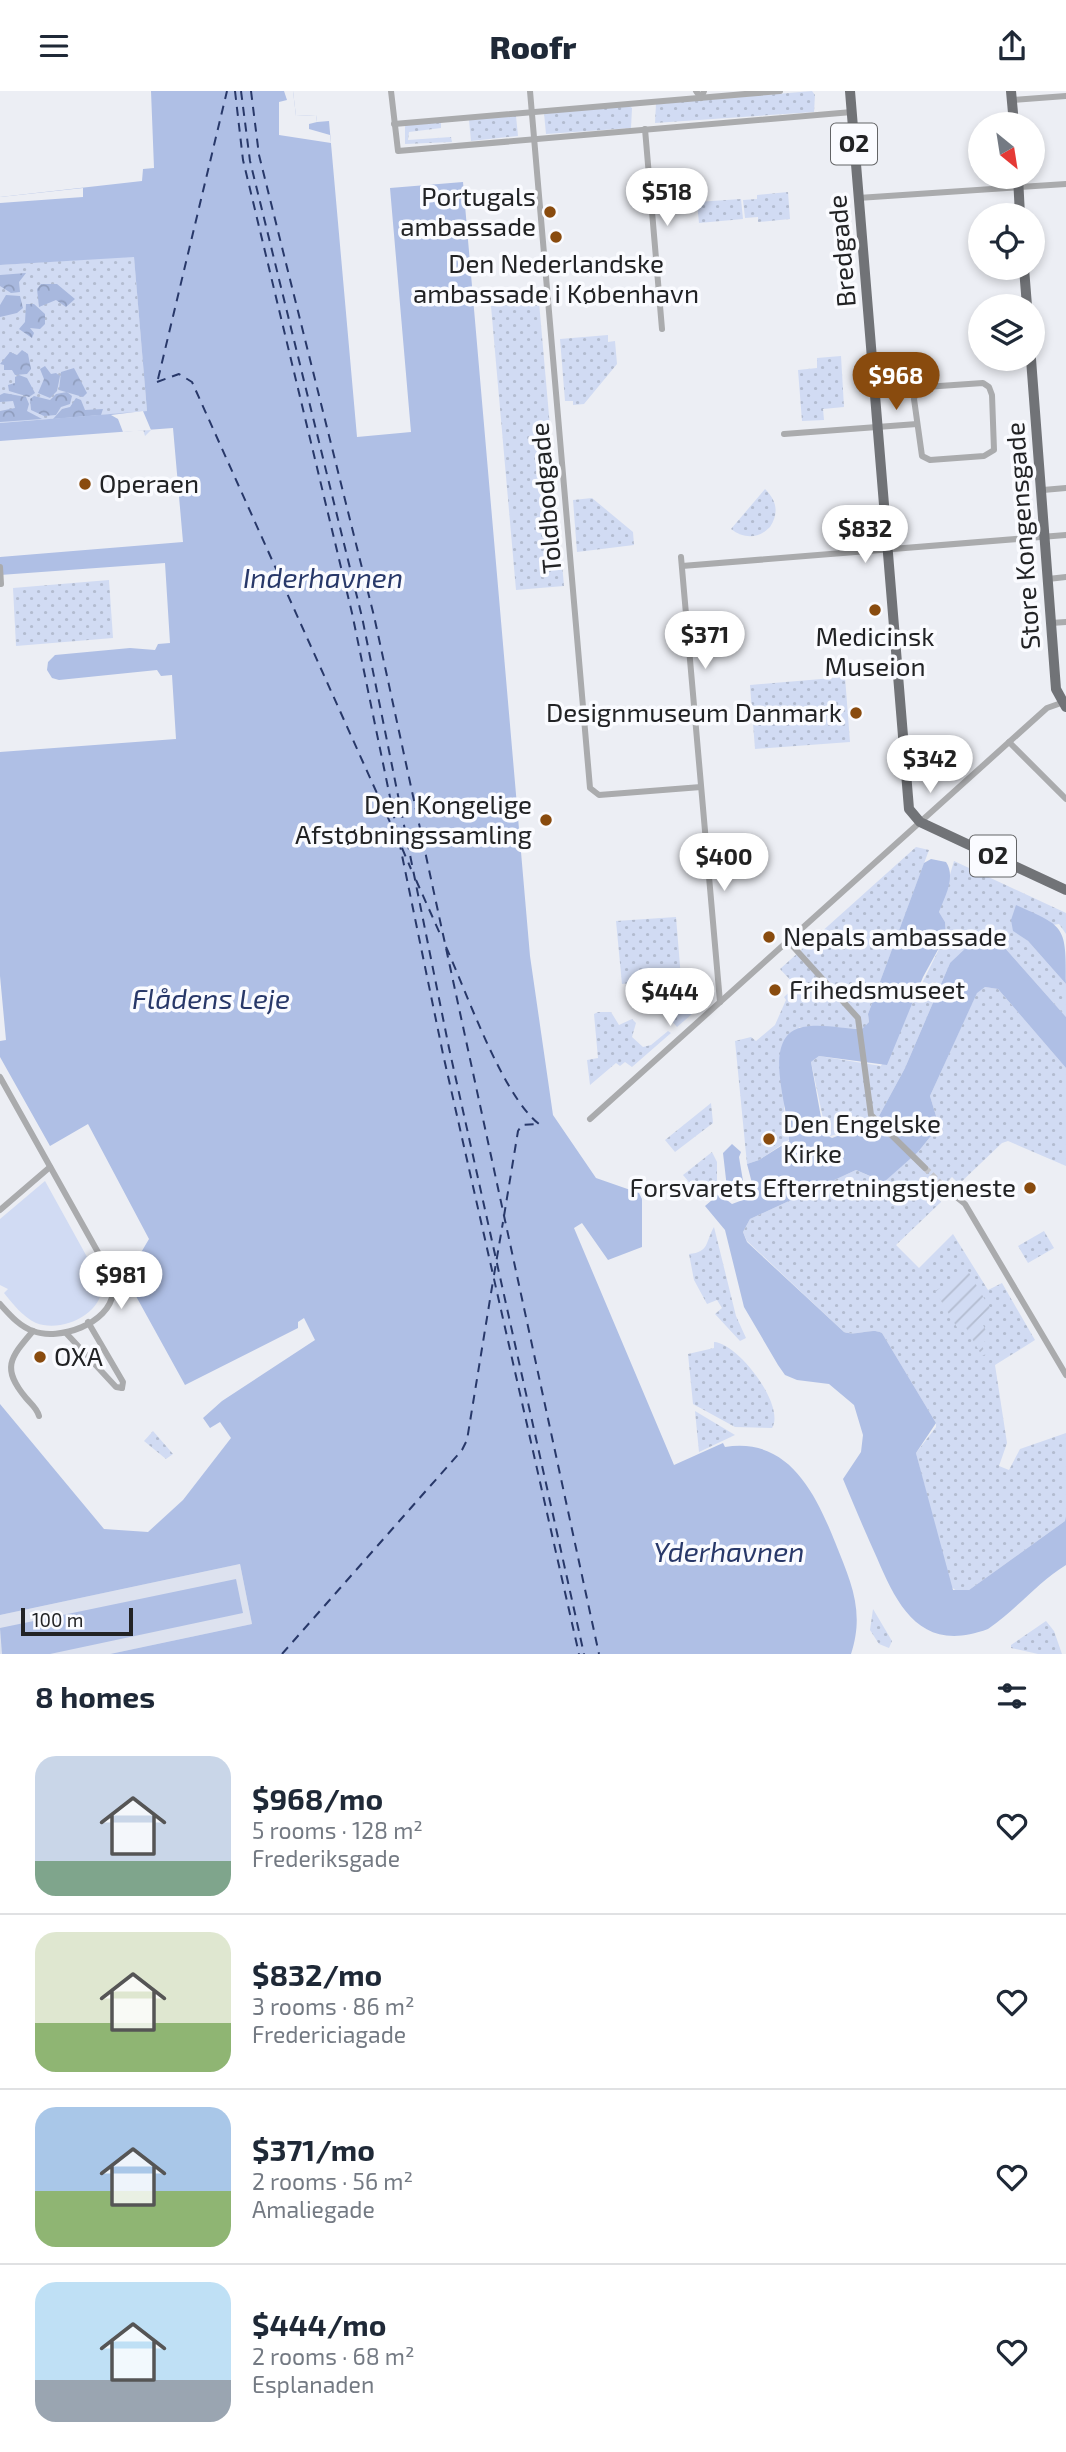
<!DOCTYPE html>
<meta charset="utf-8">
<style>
:root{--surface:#fff;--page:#f6f6f7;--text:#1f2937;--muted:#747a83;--line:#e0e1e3;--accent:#894b0e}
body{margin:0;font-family:"Exo 2",sans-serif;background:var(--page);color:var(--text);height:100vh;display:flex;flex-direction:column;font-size:26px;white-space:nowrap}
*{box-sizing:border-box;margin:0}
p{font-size:23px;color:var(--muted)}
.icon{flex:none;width:38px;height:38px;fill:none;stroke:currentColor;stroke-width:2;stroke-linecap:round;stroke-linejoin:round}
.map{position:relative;height:1563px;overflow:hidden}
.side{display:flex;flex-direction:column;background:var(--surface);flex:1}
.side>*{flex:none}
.needle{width:46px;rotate:150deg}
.buttons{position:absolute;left:968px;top:21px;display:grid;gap:14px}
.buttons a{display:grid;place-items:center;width:77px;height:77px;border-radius:50%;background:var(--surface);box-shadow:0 4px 10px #0003;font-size:35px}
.scale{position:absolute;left:21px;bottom:18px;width:112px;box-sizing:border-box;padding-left:7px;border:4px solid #222325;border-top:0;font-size:19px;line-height:24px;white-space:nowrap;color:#222325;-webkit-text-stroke:5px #fafbff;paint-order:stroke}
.price{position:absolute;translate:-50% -60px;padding:0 16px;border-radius:24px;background:#fff;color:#222;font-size:23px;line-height:46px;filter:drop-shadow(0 2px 4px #0008)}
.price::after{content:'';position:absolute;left:50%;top:42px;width:21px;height:16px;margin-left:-10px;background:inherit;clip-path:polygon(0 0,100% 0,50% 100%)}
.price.on{background:var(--accent);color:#fff}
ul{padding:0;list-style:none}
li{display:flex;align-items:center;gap:21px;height:175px;padding:0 35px}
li+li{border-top:2px solid var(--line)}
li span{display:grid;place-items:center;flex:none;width:196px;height:140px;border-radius:21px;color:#555}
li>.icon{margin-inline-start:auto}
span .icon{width:84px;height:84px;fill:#fffc;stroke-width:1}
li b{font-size:30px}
h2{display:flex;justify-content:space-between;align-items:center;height:84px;padding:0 35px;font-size:30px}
header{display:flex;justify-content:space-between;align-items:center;height:91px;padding:0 35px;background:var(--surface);font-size:32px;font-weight:800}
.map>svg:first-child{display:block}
</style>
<header><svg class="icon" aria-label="menu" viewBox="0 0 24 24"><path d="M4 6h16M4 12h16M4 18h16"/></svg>Roofr<svg class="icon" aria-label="share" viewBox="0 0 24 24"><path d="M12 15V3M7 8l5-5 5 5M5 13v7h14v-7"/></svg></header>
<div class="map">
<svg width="1066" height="1563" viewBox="0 0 1066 1563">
<defs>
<pattern id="grass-dots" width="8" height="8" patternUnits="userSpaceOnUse" patternTransform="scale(1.75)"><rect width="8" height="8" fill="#d1dbf3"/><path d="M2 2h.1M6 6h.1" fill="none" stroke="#b3bcd0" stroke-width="1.8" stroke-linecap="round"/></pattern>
<pattern id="forest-crowns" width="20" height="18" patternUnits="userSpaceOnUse" patternTransform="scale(1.75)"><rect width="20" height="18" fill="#a8b8de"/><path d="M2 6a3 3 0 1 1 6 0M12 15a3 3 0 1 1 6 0" fill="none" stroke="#909ebe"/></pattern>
<pattern id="garden-furrows" width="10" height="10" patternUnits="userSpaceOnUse" patternTransform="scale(1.75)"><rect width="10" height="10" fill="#d1dbf3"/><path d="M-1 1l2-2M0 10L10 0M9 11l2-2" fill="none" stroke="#b3bcd0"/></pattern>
</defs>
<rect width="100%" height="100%" fill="#eceef4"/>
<polygon fill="#dde2ef" points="240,1473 252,1533 110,1563 0,1563 0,1524"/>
<g fill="url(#grass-dots)">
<polygon points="812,0 815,4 814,21 655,32 656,13"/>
<polygon points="629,15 632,17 631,37 546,43 544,22"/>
<polygon points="516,25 518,45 471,50 469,29"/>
<polygon points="441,31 441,37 409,41 408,49 451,46 452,51 405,53 405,34"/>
<polygon points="788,101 790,128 758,131 758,126 745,127 743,109 757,108 757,104"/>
<polygon points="741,108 743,128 699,132 697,111"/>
<polygon points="134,165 147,320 144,320 151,339 145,345 138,321 0,332 0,174"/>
<polygon points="539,211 564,495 516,499 491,215"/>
<polygon points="608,244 608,251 615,250 617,273 584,313 573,314 573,310 565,310 560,248"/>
<polygon points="841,265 844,316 823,318 824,329 802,330 798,279 817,277 817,267"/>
<path d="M 765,398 C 777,410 779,422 770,436 C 758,448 744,448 731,438 Z"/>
<polygon points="592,407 633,441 634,454 577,461 573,409"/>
<polygon points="109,489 113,547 16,555 13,497"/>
<polygon points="845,586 850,651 755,658 750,594"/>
<polygon points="916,756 929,759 868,923 869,931 863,938 799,936 784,1017 790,1048 759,1069 747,1073 735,950 751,946 756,950 775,934 786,909 784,906 796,895 780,878"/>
<polygon points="954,770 1066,822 1066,843 1059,833 1014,840 1028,850 1066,893 1066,926 1004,856 950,872 905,977 879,1025 870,1033 827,1046 811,971 819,965 881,975 946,844 945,831 939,821"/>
<polygon points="676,826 681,887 622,893 616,830"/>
<path d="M 985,896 L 998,898 L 1066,977 L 1066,1075 L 1008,1050 L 1002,1052 L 959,1093 L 952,1086 L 946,1092 L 942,1089 L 934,1103 L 941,1111 L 896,1154 L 919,1177 L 953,1143 L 988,1199 L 1002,1192 L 1035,1249 L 995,1274 L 1007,1352 L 999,1375 L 1009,1379 L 1020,1358 L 1066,1342 L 1066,1425 L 1065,1430 L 969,1499 L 958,1501 L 950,1495 L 916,1362 L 936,1336 L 936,1332 L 882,1242 C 870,1236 857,1246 844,1241 L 747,1150 L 743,1141 L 750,1128 L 856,1079 L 883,1091 L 918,1061 L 939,1035 L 930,1005 L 977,901 Z"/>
<polygon points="707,906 707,910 677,936 657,913"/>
<polygon points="598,921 611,921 619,934 632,928 636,932 632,946 643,956 651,954 668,940 671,942 632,976 625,971 620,975 616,972 590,994 587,969 598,967 594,923"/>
<polygon points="711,1012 713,1032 675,1061 665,1049"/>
<polygon points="712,1061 717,1071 717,1100 704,1109 683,1084"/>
<path d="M 714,1136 L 736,1225 L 746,1247 L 740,1250 L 715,1223 L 722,1217 L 717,1209 L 707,1213 L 694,1189 L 689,1163 C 710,1161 705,1151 714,1136 Z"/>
<polygon points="1044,1140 1054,1157 1028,1172 1018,1155"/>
<path d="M 714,1251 C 738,1252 786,1315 772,1337 L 735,1336 L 693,1313 L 688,1263 L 714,1257 Z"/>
<polygon points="695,1320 735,1344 699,1361"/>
<polygon points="153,1340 173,1363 166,1368 144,1350"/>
<polygon points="873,1518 892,1550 889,1557 879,1553 870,1539"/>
<polygon points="1046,1530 1054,1540 1062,1563 1038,1563 1011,1557 1011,1554"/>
</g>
<g fill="url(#forest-crowns)">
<polygon points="26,182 19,191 20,201 11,202 0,195 0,184"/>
<polygon points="41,193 57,193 75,208 66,216 56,209 39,216 37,198"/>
<polygon points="6,204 20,205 23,217 17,222 0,226 0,214"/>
<polygon points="26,213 34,213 45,223 45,233 40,238 30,237 34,242 32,247 19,238 25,231"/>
<polygon points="22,259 28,263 31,278 27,283 15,284 12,279 4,279 4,274 0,273 10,261 17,264"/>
<polygon points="45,275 51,283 56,282 60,285 57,300 50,307 38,302 44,288 40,278"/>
<polygon points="74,277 87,302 83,306 59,299 61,281"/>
<polygon points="19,284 27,287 35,302 29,306 9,300 8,294 15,292 15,286"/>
<polygon points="67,301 72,305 70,313 61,316 56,324 44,325 31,319 30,308 34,305 50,309 56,303"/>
<polygon points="4,302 26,306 29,313 27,320 42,328 0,331 0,320 15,317 13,310 0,311 0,304"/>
<polygon points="76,307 81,309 85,319 103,318 101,324 53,328 62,318 70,316"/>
</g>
<polygon fill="url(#garden-furrows)" points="968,1180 994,1224 982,1232 990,1247 981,1253 986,1263 982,1265 965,1235 958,1238 935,1200"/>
<path fill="#d1dbf3" d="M 45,1090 L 102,1193 C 104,1223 62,1242 36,1232 C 23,1226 13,1213 4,1202 L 8,1198 L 0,1194 L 0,1128 Z"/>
<g fill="#afbfe5">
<path d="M 151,0 L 293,0 L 296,25 L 316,24 L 317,31 L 329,30 L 357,346 L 411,341 L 390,97 L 463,91 L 530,865 L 553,1024 L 596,1087 L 639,1102 L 642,1108 L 642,1156 L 608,1169 L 582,1132 L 574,1137 L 674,1374 L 723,1352 L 725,1356 C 788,1346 815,1401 835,1451 C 851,1491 865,1520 851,1563 L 110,1563 L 252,1533 L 240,1473 L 0,1524 L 0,1313 L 104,1438 L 148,1441 L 183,1409 L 231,1347 L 220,1331 L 210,1337 L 203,1327 L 222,1310 L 315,1249 L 304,1227 L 298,1231 L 298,1237 L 185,1294 L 126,1187 L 149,1148 L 88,1033 L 50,1055 L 0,966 L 0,950 L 6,949 L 0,885 L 0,661 L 176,648 L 172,584 L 161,585 L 157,579 L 59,589 L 52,587 L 47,579 L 48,571 L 55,564 L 130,557 L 155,559 L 158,553 L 170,552 L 165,472 L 0,484 L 0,466 L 183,451 L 173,337 L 0,350 L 0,332 L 147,320 L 134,166 L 0,174 L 0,106 L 142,90 L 143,78 L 154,77 Z"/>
<path d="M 931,768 L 946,771 C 956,786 945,805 939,821 L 945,831 L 946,844 L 923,886 L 887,974 L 819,965 L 811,971 L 824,1043 L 832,1047 L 870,1033 L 879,1025 L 905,977 L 950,872 L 968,855 L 993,851 L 1004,856 L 1066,926 L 1066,977 L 998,898 L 985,896 L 977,902 L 930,1005 L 939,1035 L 918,1061 L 884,1091 L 856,1079 L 750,1128 L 743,1141 L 747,1151 L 844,1241 C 857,1246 870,1236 882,1242 L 936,1332 L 916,1362 L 953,1499 L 969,1499 L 1065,1430 L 1066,1425 L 1066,1474 C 1037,1492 1016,1519 988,1538 C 921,1563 898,1516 877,1467 C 865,1441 854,1414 843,1388 L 861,1361 L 863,1344 L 854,1314 L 829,1293 L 797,1289 L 785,1284 L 778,1274 L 744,1216 L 725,1139 L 705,1115 L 719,1103 L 732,1113 L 748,1107 L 753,1096 L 747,1073 L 759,1069 L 789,1050 C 791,1022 758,945 803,936 C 822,932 843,938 862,938 L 869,931 L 868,923 L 924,772 Z"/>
<path d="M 1016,814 C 1066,836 1066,835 1066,893 L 1028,850 L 1013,840 L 1011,829 Z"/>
<polygon points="732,1053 741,1061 739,1066 744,1096 735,1102 727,1097 723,1062"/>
<polygon points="236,1488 243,1522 50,1563 2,1563 0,1537"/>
</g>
<g fill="#eceef4">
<polygon points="284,0 293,0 296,25 316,24 317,31 309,33 309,38 330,44 331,52 279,44 279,11 287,9"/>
<polygon points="83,97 83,106 0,112 0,106"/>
<polygon points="143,320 151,339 123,341 118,328 111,324"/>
</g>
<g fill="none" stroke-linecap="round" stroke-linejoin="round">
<g stroke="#283869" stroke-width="2" stroke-dasharray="9 7" stroke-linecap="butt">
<polyline points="235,0 243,69 352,522 443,963 579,1563"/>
<polyline points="241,0 250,70 362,526 449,957 584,1563"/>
<polyline points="251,0 259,64 374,525 599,1563"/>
<polyline points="158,288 227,0"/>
<polyline points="157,291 179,283 192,291 398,749"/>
<polyline points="402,757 411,778"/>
<polyline points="416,789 441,845"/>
<path d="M 446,856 C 467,902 502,1004 539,1033"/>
<polyline points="504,1125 518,1040 522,1034 538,1033"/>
<polyline points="494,1184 503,1131"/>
<polyline points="282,1563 462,1359 467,1349 493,1190"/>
</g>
<polyline stroke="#c4c5cb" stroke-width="6" stroke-dasharray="6 3" stroke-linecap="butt" points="925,1077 945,1097"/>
<g stroke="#aaabad" stroke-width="6">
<polyline points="391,0 398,60 852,21"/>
<polyline points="530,0 590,697 599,704 701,696"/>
<polyline points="696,0 701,7 704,0"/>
<polyline points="1012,9 1066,5"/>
<polyline points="394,33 780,0"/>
<polyline points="645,38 662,238"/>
<polyline points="858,107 1066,93"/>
<polygon points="983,292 989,296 992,304 994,359 984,365 930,369 922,365 914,308 916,301 925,296"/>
<polyline points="784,343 917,333"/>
<polyline points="1043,399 1066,397"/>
<polyline points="681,466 720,911"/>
<polyline points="682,475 1066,444"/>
<polyline points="0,476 1,493"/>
<polyline points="1048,488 1066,486"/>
<polyline points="1051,532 1066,531"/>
<polyline points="1009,651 1066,708"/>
<polyline points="788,850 858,927 871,1024 925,1077"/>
<path d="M 0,986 L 109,1181 C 112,1188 115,1195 113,1202 C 109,1233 59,1250 33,1240 C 19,1235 10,1224 0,1213"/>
<polyline points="590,1028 1047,617 1064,611"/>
<polyline points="945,1097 965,1113 1066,1284"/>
<polyline points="0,1119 50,1076"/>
<polyline points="88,1231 123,1291 122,1297"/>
<path d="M 33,1240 C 10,1267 1,1277 26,1307 C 31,1313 37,1317 39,1325"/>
<polyline points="66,1242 116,1296 122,1297"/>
</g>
<g stroke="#717377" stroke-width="10">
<polyline points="850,0 909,718 920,731 1066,799"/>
<polyline points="1011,0 1014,33"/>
<polyline points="1018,86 1020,124"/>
<polyline points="1024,177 1027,215"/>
<polyline points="1031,268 1056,598 1066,616"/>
</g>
</g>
<g fill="#894b0e" stroke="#fafbff" stroke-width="2.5">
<circle cx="550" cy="121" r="7"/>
<circle cx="556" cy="146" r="7"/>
<circle cx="85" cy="393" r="7"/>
<circle cx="875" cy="519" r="7"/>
<circle cx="856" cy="622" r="7"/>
<circle cx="546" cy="729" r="7"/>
<circle cx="769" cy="846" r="7"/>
<circle cx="775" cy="899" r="7"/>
<circle cx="769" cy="1048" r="7"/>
<circle cx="1030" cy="1097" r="7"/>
<circle cx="40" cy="1266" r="7"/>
</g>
<g text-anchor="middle" stroke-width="7" stroke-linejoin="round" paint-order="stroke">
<g fill="#fafbff" stroke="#636466" stroke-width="2">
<rect x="831" y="32.5" width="46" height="41" rx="5"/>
<rect x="970" y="744.5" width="46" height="41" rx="5"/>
</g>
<g font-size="24" font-weight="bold" fill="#222325">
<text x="854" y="61">O2</text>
<text x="993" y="773">O2</text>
</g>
<g font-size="26" fill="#222325" stroke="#fafbff" text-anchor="start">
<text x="536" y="115" text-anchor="end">Portugals<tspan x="536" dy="30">ambassade</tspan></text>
<text x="556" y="182" text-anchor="middle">Den Nederlandske<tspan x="556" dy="30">ambassade i København</tspan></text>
<text x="99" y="402">Operaen</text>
<text x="875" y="555" text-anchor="middle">Medicinsk<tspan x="875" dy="30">Museion</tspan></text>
<text x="842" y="631" text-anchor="end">Designmuseum Danmark</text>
<text x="532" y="723" text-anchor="end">Den Kongelige<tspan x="532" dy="30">Afstøbningssamling</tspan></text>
<text x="783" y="855">Nepals ambassade</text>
<text x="789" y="908">Frihedsmuseet</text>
<text x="783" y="1042">Den Engelske<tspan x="783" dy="30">Kirke</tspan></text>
<text x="1016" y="1106" text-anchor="end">Forsvarets Efterretningstjeneste</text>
<text x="54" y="1275">OXA</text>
</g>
<g font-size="26" fill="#222325" stroke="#fafbff">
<text transform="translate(842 160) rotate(-95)" y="9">Bredgade</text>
<text transform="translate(546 407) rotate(-95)" y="9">Toldbodgade</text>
<text transform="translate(1023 445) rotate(-94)" y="9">Store Kongensgade</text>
</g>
<g font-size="28" font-style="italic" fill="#283869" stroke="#fafbff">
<text x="323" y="497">Inderhavnen</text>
<text x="211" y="918">Flådens Leje</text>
<text x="729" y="1471">Yderhavnen</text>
</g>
</g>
</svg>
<div class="buttons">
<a><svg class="needle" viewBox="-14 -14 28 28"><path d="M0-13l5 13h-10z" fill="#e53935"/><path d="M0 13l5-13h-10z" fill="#747a83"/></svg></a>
<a><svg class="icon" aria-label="locate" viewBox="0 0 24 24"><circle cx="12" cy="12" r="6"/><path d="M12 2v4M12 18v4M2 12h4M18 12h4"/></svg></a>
<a><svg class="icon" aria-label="layers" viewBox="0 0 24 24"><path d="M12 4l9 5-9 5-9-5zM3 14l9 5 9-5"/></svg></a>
</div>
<div class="scale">100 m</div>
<b class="price" style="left:667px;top:137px">$518</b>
<b class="price on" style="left:896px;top:321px">$968</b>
<b class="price" style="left:865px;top:474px">$832</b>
<b class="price" style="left:705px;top:580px">$371</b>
<b class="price" style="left:930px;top:704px">$342</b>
<b class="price" style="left:724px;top:802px">$400</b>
<b class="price" style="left:670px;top:937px">$444</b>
<b class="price" style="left:121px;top:1220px">$981</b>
</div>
<section class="side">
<h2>8 homes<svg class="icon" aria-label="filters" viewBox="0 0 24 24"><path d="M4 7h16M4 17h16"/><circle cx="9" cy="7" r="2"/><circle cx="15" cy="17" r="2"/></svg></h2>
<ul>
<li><span style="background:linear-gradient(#c9d6e8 75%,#7fa58c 0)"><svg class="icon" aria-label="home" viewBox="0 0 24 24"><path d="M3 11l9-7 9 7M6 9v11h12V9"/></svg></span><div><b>$968/mo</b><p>5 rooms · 128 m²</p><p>Frederiksgade</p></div><svg class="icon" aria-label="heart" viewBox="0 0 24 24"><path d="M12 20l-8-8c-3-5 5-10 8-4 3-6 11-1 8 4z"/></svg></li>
<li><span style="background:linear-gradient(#dfe7d0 65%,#8fb573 0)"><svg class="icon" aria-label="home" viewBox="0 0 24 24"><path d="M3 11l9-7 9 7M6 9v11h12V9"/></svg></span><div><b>$832/mo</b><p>3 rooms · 86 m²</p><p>Fredericiagade</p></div><svg class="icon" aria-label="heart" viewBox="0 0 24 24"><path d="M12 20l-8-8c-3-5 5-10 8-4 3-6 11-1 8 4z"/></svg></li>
<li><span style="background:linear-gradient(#a9c7e8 60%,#8fb573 0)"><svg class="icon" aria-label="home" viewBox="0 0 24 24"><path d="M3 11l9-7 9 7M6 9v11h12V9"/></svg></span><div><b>$371/mo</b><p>2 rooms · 56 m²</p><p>Amaliegade</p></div><svg class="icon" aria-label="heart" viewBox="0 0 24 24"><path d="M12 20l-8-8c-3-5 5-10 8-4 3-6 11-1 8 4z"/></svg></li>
<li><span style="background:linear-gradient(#bfe0f5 70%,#9aa5b1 0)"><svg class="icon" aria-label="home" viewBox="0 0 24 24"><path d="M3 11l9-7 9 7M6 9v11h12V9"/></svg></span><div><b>$444/mo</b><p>2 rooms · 68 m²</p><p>Esplanaden</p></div><svg class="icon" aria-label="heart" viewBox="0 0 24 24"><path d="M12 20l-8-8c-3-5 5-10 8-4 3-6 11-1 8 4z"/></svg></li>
</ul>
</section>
